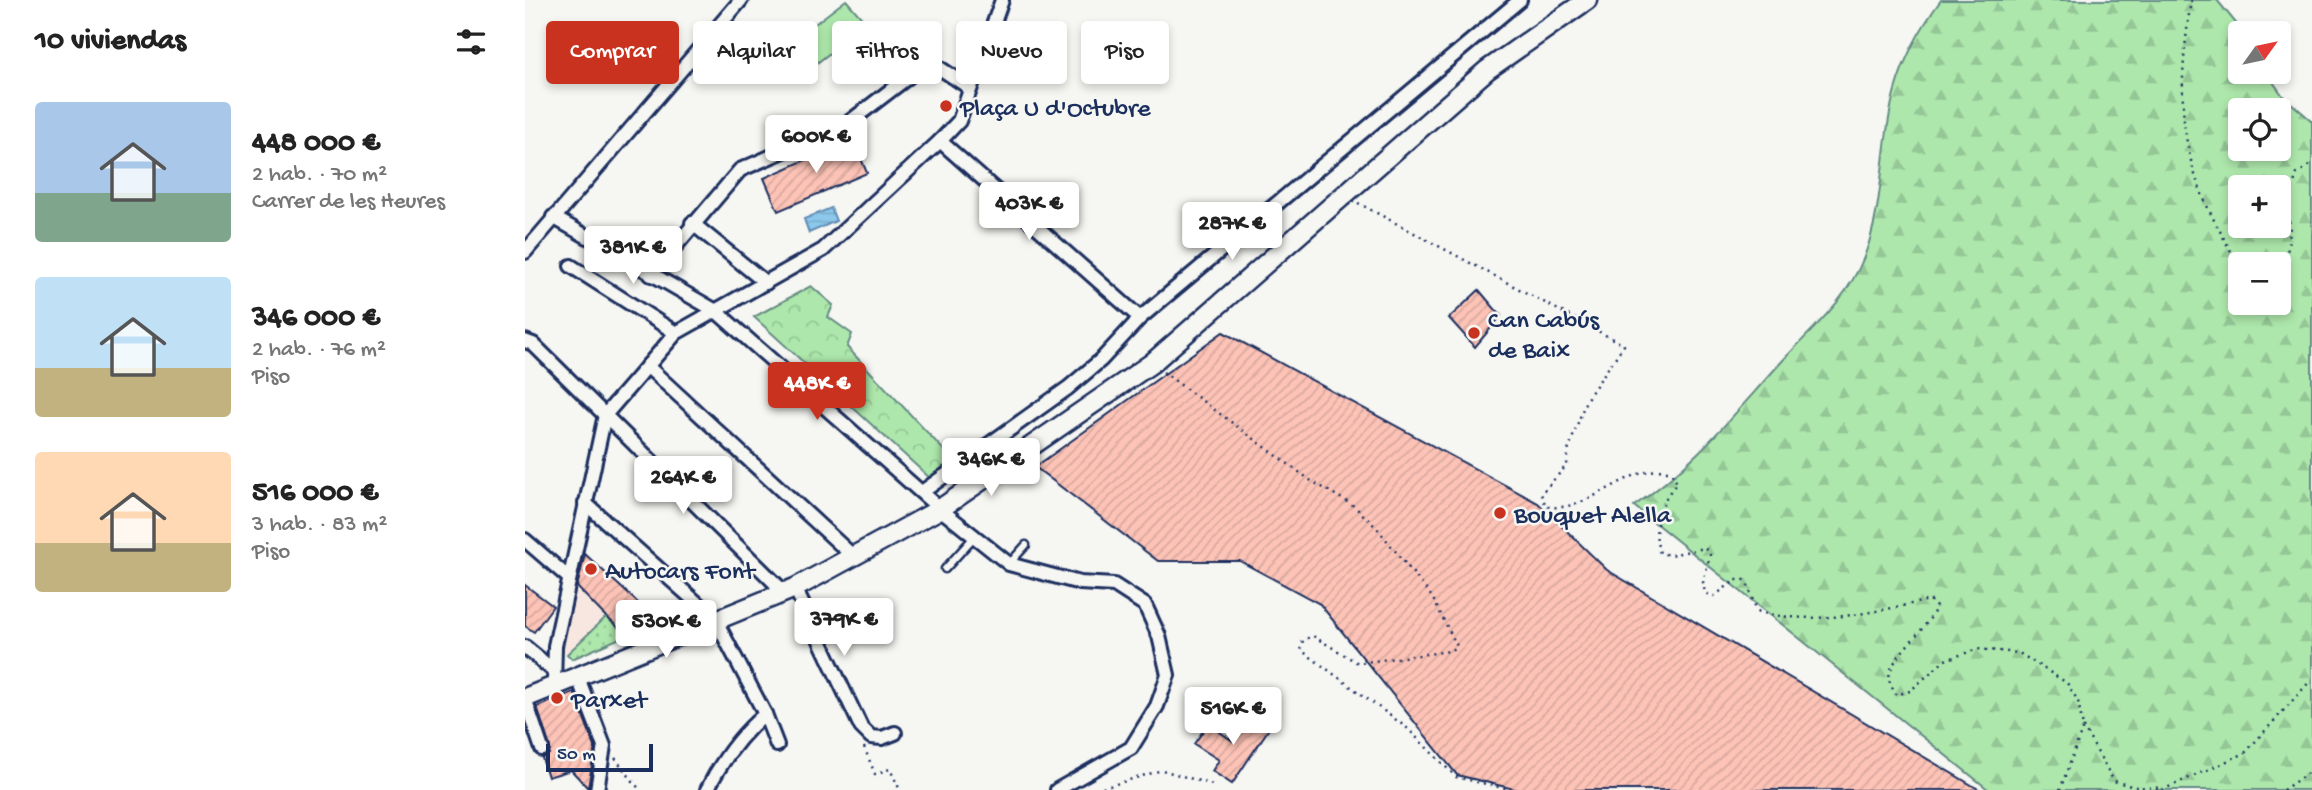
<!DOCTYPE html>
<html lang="es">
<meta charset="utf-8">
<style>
:root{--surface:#fff;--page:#f6f6f6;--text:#222;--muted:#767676;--accent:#c8321e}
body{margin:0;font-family:"Gochi Hand",sans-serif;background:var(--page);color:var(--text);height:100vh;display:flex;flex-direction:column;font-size:26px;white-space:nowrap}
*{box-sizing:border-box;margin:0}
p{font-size:23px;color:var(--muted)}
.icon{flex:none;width:38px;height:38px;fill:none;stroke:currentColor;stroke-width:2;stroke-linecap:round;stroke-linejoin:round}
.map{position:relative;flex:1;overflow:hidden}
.panel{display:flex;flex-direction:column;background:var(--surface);width:525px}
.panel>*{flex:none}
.banner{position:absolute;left:21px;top:21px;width:665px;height:63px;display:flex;gap:14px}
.needle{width:46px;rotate:57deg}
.fabs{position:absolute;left:1703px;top:21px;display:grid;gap:14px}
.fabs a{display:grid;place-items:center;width:63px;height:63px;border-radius:7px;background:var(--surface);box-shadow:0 4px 10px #0003;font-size:35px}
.scale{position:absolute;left:21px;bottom:18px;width:107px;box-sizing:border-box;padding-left:7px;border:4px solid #1b2f5e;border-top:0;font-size:19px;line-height:24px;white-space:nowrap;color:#1b2f5e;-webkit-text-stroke:5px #f6f6f2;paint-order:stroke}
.price{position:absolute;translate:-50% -60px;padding:0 16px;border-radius:7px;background:#fff;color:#222;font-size:23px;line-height:46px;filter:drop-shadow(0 2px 4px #0008)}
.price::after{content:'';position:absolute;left:50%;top:42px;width:21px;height:16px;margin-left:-10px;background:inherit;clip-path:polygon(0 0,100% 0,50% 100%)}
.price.current{background:var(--accent);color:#fff}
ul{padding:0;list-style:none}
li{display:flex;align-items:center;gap:21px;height:175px;padding:0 35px}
li span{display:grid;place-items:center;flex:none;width:196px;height:140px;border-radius:7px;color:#555}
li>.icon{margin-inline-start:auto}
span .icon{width:84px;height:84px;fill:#fffc;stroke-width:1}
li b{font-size:30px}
h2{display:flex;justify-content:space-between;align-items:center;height:84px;padding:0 35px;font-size:30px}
.chip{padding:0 24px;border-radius:7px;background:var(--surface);box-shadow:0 4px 10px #0003;font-size:24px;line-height:63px}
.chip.current{background:var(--accent);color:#fff}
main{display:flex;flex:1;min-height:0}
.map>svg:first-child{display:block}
</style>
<main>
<section class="panel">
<h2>10 viviendas<svg class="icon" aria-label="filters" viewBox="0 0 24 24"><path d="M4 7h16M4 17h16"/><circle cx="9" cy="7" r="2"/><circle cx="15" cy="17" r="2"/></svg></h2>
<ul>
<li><span style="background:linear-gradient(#a9c7e8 65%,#7fa58c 0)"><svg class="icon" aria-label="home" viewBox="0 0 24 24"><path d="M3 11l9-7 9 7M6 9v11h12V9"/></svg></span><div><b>448 000 €</b><p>2 hab. · 70 m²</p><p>Carrer de les Heures</p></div></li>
<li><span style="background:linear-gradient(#bfe0f5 65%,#c2b280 0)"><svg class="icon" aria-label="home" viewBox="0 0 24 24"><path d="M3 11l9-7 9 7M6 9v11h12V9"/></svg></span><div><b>346 000 €</b><p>2 hab. · 76 m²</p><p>Piso</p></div></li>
<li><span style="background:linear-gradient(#ffd9b3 65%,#c2b280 0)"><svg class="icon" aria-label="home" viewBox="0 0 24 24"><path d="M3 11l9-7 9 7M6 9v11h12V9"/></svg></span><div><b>516 000 €</b><p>3 hab. · 83 m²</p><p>Piso</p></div></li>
</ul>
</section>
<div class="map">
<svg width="1787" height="790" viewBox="0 0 1787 790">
<defs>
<pattern id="forest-firs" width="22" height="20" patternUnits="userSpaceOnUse" patternTransform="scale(1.75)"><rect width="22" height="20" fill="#ade7ab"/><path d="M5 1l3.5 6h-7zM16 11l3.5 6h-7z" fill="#94c696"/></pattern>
<pattern id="park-crowns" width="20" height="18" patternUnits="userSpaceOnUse" patternTransform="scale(1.75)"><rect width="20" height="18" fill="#ade7ab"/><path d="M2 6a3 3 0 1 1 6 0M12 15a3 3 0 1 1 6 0" fill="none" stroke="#94c696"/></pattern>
<pattern id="garden-dots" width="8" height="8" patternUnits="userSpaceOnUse" patternTransform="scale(1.75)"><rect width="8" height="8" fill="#ade7ab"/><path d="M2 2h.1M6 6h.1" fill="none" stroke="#94c696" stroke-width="1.8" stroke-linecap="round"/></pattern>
<pattern id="water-rules" width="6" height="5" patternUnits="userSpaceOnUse" patternTransform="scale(1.75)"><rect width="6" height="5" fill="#8cc8ec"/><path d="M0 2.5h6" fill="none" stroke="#78accd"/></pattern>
<pattern id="building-hatch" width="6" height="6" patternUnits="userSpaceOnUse" patternTransform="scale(1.75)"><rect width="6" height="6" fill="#fdc3b6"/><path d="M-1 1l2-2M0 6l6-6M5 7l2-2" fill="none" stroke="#d8a89f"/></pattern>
</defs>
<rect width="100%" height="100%" fill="#f6f6f2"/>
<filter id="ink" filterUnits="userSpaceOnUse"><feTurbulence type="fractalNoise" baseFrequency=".0143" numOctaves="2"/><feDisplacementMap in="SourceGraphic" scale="14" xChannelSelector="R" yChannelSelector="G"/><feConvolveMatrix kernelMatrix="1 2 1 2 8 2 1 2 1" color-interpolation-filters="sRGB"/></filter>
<g filter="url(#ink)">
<polygon fill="#f8e7e0" points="50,585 81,617 42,654 35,648"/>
<polygon fill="#ade7ab" stroke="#648b84" stroke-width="2" points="321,0 342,24 292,63 273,37"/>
<path fill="url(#forest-firs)" stroke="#648b84" stroke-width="2" fill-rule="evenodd" d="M 1416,0 L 1692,0 L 1719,33 L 1715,33 L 1715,72 L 1741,72 L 1758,96 L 1787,121 L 1787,790 L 1464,790 L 1109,506 C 1170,465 1212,410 1261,357 C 1290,326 1323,298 1339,257 C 1360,204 1355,144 1370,90 C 1379,58 1397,26 1416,0 ZM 1715,110 L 1754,110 L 1754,149 L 1715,149 ZM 1715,187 L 1754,187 L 1754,226 L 1715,226 ZM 1715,264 L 1754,264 L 1754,303 L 1715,303 Z"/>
<polygon fill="url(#park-crowns)" stroke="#648b84" stroke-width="2" points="286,286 308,305 303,317 327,334 322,347 431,463 407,480 229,317"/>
<polygon fill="url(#garden-dots)" stroke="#648b84" stroke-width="2" points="81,617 102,635 47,659 42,654"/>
<polygon fill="url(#water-rules)" stroke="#5f8bb3" stroke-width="2" points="306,208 311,221 284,233 279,219"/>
<g fill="url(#building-hatch)" stroke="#1b2f5e" stroke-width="2">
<polygon points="328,139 342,173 253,211 239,178"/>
<polygon points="954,290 976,316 950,347 924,318"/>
<polygon points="698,332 1013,503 1082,570 1455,790 993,790 932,775 795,604 715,561 633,561 510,467"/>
<polygon points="60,554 112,602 132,622 102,635 78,614 52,587"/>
<polygon points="0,585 28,606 9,632 0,626"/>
<polygon points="49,692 70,747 63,788 46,770 23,777 17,758 24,754 25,747 12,707"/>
<polygon points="726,714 745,727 707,784 687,771 694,760 669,744 683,724 708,741"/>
</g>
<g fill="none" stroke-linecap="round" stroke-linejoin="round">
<g stroke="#1b2f5e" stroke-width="11">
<g id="lane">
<polyline points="484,564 501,545"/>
<polyline points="420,569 449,537"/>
</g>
</g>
<g stroke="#1b2f5e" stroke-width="18">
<g id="street">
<polyline points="415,141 615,318"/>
<polyline points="28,217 191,311 415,509 484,564 555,583 589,585 620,605 634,636 643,675 632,706 606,748 532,790"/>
<polyline points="167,223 241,283"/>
<polyline points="0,252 216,0"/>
<polyline points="46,266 151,333"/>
<polyline points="126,275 215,170 323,123 404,61 445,88"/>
<polyline points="0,341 8,344 259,592"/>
<polyline points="122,366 330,558"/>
<polyline points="397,492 543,388 576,360 615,318 995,0"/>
<path d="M 60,503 L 190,619 L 240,714 C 214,736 197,760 182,790"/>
<polyline points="0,540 44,578"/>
<polyline points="270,588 336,727 346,737 357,738 370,733"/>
<polyline points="0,647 28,670"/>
<polyline points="52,675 79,746 72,790"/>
<polyline points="29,686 30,646 80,415 151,333 298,250 415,141 434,121 477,0"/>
<polyline points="0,699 17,749"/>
<polyline points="240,714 252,745"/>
</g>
</g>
<g stroke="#1b2f5e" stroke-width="23">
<polyline id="secondary" points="0,698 270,588 415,509 627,363 962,70 1062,0"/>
</g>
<g stroke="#1b2f5e" stroke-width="2.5" stroke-dasharray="2 5" stroke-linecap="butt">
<path d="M 1666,0 C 1654,83 1650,146 1690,222 C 1698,236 1705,252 1715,264"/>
<path d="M 833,203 L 1099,345 L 1061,400 L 1043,451 L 1042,465 L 1016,494 L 1021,506 C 1063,516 1105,460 1146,472 L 1152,483 C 1135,501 1126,529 1135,553 L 1145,555 L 1180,548 L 1185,555 L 1178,583 L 1180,593 L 1189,596 L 1211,580 L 1220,580 C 1227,591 1226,602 1234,612 C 1292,626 1348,612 1405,600 L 1411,607 C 1403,630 1364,656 1364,679 C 1365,684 1369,691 1371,695 L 1385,691 L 1420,660 L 1453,649 L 1494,653 L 1542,683 L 1553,701 L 1558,727 L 1535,790"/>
<polyline points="1754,277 1761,261 1765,232 1763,201 1772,174 1787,164"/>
<polyline points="638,372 785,480 829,506 852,528 907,597 932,646 925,651 833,663 788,636 778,640 776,650 882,728 931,777 986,790"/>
<polyline points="1558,727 1589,781 1609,787 1638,788"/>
<polyline points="339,747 350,774 365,769 375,790"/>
<polyline points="90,758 115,790"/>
<polyline points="571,790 637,770 691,786"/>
<polyline points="1637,790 1720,753 1787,679"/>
<polyline points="1758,790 1787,770"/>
</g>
<use href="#lane" stroke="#f6f6f2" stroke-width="6"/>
<use href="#street" stroke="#f6f6f2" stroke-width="12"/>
<use href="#secondary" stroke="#f6f6f2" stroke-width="18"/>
</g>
</g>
<g fill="#c8321e" stroke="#f6f6f2" stroke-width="2.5">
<circle cx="421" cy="106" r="7"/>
<circle cx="949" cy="333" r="7"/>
<circle cx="975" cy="513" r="7"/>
<circle cx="66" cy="569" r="7"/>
<circle cx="32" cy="698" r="7"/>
</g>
<g text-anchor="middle" stroke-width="5" stroke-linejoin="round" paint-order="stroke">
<g font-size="26" fill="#1b2f5e" stroke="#f6f6f2" text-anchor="start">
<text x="435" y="115">Plaça U d'Octubre</text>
<text x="963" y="327">Can Cabús<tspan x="963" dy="30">de Baix</tspan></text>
<text x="989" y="522">Bouquet Alella</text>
<text x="80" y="578">Autocars Font</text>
<text x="46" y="707">Parxet</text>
</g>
</g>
</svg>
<div class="fabs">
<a><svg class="needle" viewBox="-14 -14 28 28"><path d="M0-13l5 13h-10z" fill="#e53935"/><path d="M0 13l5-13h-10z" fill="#767676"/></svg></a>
<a><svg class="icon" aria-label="locate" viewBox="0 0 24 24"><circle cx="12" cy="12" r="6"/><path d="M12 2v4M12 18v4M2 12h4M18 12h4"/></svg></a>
<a>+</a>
<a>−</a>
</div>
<div class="scale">50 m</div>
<b class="price" style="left:291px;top:175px">600K €</b>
<b class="price" style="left:504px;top:242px">403K €</b>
<b class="price" style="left:707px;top:262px">287K €</b>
<b class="price" style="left:108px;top:286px">381K €</b>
<b class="price current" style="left:292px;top:422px">448K €</b>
<b class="price" style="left:466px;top:498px">346K €</b>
<b class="price" style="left:158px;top:516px">264K €</b>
<b class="price" style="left:319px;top:658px">379K €</b>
<b class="price" style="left:141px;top:660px">530K €</b>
<b class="price" style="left:708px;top:747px">516K €</b>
<div class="banner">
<a class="chip current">Comprar</a>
<a class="chip">Alquilar</a>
<a class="chip">Filtros</a>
<a class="chip">Nuevo</a>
<a class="chip">Piso</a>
</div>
</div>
</main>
